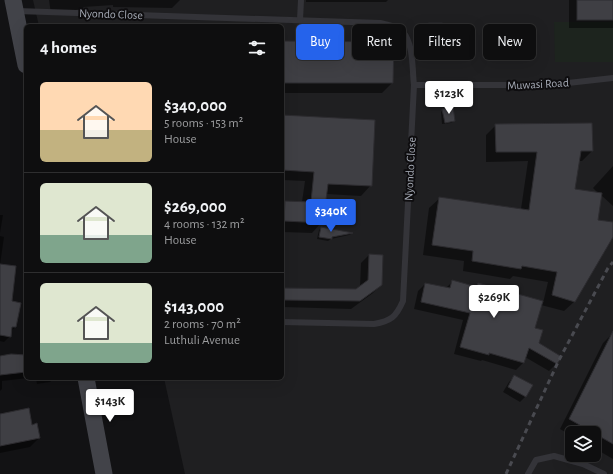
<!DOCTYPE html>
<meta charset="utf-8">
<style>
:root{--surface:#0e0e0f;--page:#171718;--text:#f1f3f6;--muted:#9b9c9e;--line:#2e2e2f;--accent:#2563eb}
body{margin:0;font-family:"Alegreya Sans",sans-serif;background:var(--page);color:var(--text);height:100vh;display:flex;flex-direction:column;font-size:15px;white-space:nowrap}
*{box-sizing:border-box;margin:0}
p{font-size:13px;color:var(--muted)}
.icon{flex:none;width:22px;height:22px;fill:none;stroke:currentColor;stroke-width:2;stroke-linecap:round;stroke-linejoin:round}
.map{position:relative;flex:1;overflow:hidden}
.side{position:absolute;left:24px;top:24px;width:260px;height:356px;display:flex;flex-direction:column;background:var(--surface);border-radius:6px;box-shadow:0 4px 16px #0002,0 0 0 1px var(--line)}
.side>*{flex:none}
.guide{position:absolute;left:296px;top:24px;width:257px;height:36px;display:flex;gap:8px}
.buttons{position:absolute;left:565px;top:426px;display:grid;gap:8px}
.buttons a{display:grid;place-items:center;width:36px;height:36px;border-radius:6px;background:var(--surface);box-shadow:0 4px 16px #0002,0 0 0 1px var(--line);font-size:20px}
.price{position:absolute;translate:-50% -34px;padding:0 9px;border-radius:4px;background:#fff;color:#222;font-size:13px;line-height:26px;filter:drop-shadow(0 1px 2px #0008)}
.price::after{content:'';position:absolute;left:50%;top:24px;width:12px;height:9px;margin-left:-6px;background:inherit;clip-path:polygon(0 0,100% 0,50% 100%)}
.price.on{background:var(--accent);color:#fff}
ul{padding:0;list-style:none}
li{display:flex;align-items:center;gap:12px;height:100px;padding:0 16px}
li+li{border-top:1px solid var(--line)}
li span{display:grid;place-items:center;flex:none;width:112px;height:80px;border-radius:6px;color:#555}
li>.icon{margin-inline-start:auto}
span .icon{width:48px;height:48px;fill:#fffc;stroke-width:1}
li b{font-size:17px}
h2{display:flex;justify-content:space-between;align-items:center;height:48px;padding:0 16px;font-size:17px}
.tag{padding:0 14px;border-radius:6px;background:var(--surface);box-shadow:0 4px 16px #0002,0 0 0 1px var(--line);font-size:14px;line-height:36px}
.tag.on{background:var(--accent);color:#fff}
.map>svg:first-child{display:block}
</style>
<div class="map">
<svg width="613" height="474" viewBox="0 0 613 474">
<rect width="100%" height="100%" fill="#121214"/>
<path fill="#1f1f21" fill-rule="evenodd" d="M 33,0 L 613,0 L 613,474 L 185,474 L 164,378 L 282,378 L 282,26 L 39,26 ZM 572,433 L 594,433 L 594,455 L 572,455 Z"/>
<polygon fill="#1d241e" points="554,22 613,22 613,62 555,62"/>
<g fill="#0007">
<polygon points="49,0 180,0 172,8 113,7 113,5 84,7 82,9 51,14"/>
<polygon points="306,0 388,0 386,2 306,2"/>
<rect x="569" y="0" width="44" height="28"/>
<polygon points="429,24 441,40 436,46 424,46 424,30"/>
<polygon points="282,42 392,83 382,93 282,93"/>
<polygon points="443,110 454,121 451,123 442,124 441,112"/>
<polygon points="282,116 371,185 361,196 326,194 322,222 312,233 282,232 282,205 285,202 302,202 305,181 282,180"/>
<polygon points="496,125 592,151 582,161 578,161 574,190 598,193 593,188 613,166 613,206 601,195 597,220 613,223 613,235 575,301 564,311 541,305 534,328 538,343 560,357 556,364 549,371 525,357 524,362 516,370 482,360 481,361 454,354 463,320 414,309 418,291 425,284 446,288 452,282 476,287 479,285 543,303 548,282 513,276 510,279 463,271 464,261 423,255 429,208 440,198 521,209 528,161 486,162 486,135"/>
<polygon points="0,215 3,215 0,233"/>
<polygon points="321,228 351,234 349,235 331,239 328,241 317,239 319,230"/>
<polygon points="0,236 4,237 0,265 11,302 15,327 11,332 10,336 4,342 0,341"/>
<polygon points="369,255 381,284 373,293 351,309 282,307 282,289 357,290 360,287 361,263"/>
<polygon points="613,333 613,459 594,448 594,433 572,433 572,436 560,429 603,343"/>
<polygon points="0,355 26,356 26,378 28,378 2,381 2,389 0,391"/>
<polygon points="515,376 531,386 525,397 520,402 503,392 509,382"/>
<polygon points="36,378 54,378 50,382 37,384"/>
<polygon points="0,414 31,426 39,438 30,447 0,453"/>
</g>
<g fill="#3f3f44" stroke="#2d2c30">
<rect x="577" y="0" width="36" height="20"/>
<rect x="429" y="23" width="13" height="18"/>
<polygon points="282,41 394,42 393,83 282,83"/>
<polygon points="453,107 455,121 445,123 442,109"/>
<polygon points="282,115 375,120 372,186 328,184 323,223 284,221 285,201 311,202 314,172 282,170"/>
<polygon points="592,123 593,151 581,151 575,189 602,193 598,220 613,222 613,237 575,302 552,295 557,272 522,266 521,269 472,261 473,251 432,245 439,197 529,210 537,152 496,152 495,124"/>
<polygon points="321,227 353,233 332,237 332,239 319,237"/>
<polygon points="369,254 383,255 382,285 360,301 282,300 282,288 356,289 368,280"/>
<polygon points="0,264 16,266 12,301 21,303 16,327 12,327 11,337 0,335"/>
<polygon points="452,280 477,287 478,283 543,301 535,328 543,330 539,343 562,357 557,364 529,348 524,363 489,353 489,355 460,347 470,313 421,302 425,283 450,288"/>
<polygon points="613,331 613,444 569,419"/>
<polygon points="11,354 26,355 26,372 0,375 0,356"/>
<polygon points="514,375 533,385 526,397 508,387"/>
<polygon points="29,408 32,425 37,423 40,438 0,446 0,414"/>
</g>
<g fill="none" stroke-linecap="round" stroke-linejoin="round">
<g stroke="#343439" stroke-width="6">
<path d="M 17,11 L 380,23 C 387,25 398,26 403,32 C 414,45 412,69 414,85 L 403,301 C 396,317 391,321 374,324 L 282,322"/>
<polyline points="300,20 301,0"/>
<polyline points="414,85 550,85 613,78"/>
<polyline points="528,474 536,460 554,456 583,464 604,474"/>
</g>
<g stroke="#424349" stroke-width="17">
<polyline points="13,0 26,65"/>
<polyline points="86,378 104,474"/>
</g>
<polyline stroke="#494a50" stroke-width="3" stroke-dasharray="5 4" stroke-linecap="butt" points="506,474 559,360 608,268 613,262"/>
</g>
<g text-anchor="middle" stroke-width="4" stroke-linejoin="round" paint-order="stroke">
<g font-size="12" fill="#a4a9b4" stroke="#0e0d0f">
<text transform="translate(111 14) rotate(2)" y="4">Nyondo Close</text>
<text transform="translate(538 84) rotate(-3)" y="4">Muwasi Road</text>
<text transform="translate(410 169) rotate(-87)" y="4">Nyondo Close</text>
</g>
</g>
</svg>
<div class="buttons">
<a><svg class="icon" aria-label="layers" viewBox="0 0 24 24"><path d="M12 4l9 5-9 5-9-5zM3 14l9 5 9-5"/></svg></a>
</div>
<b class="price" style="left:449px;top:115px">$123K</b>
<b class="price on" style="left:331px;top:233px">$340K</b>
<b class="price" style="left:494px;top:319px">$269K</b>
<b class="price" style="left:110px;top:423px">$143K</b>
<div class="guide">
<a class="tag on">Buy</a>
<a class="tag">Rent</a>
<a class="tag">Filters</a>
<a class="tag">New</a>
</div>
<section class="side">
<h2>4 homes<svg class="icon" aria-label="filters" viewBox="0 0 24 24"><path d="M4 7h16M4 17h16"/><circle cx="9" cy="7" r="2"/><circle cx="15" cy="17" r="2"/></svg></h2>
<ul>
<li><span style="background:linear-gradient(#ffd9b3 60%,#c2b280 0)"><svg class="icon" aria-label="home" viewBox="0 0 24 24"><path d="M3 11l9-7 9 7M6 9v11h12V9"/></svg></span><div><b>$340,000</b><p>5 rooms · 153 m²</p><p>House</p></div></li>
<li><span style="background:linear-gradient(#dfe7d0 65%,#7fa58c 0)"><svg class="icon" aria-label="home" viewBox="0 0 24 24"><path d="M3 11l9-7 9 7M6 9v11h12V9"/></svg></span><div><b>$269,000</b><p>4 rooms · 132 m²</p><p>House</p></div></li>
<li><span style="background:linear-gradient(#dfe7d0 75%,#7fa58c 0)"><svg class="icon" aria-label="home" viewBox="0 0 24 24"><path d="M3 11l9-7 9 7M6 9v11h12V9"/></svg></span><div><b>$143,000</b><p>2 rooms · 70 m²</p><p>Luthuli Avenue</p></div></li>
</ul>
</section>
</div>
